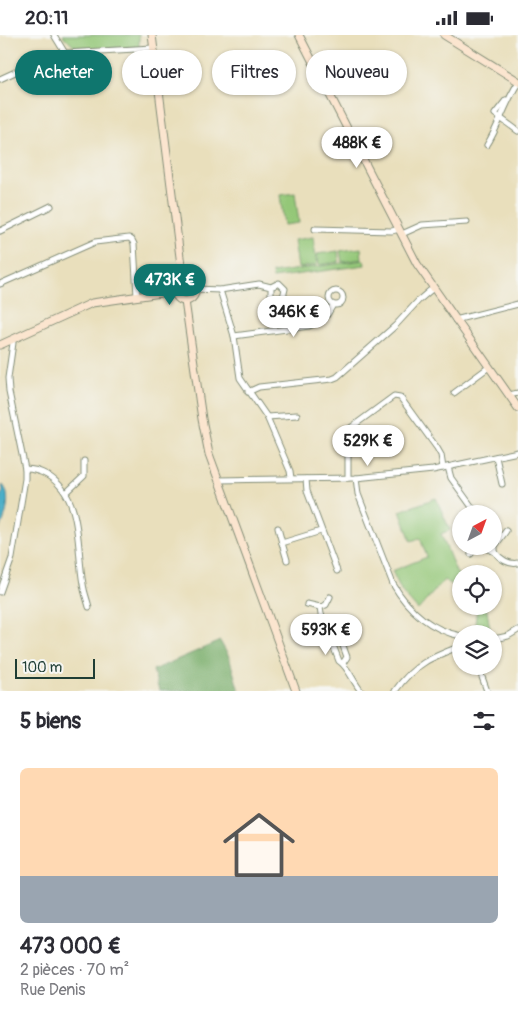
<!DOCTYPE html>
<html lang="fr">
<meta charset="utf-8">
<style>
:root{--surface:#fff;--page:#f7f7f7;--text:#2b2b33;--muted:#7c7c81;--accent:#0f766e}
body{margin:0;font-family:Pangolin,sans-serif;background:var(--page);color:var(--text);height:100vh;display:flex;flex-direction:column;font-size:19px;white-space:nowrap}
*{box-sizing:border-box;margin:0}
p{font-size:16px;color:var(--muted)}
.icon{flex:none;width:28px;height:28px;fill:none;stroke:currentColor;stroke-width:2;stroke-linecap:round;stroke-linejoin:round}
.map{position:relative;height:656px;overflow:hidden}
.drawer{display:flex;flex-direction:column;background:var(--surface);flex:1}
.drawer>*{flex:none}
.guide{position:absolute;left:15px;top:15px;width:489px;height:45px;display:flex;gap:10px}
.needle{width:32px;rotate:41deg}
.buttons{position:absolute;left:452px;top:470px;display:grid;gap:10px}
.buttons a{display:grid;place-items:center;width:50px;height:50px;border-radius:50%;background:var(--surface);box-shadow:0 1px 4px #0004;font-size:25px}
.scale{position:absolute;left:15px;bottom:12px;width:80px;box-sizing:border-box;padding-left:5px;border:2px solid #1f3d34;border-top:0;font-size:14px;line-height:18px;white-space:nowrap;color:#1f3d34;-webkit-text-stroke:4px #f6f6f2;paint-order:stroke}
.price{position:absolute;translate:-50% -42px;padding:0 11px;border-radius:18px;background:#fff;color:#222;font-size:16px;line-height:32px;filter:drop-shadow(0 1px 2px #0008)}
.price::after{content:'';position:absolute;left:50%;top:30px;width:15px;height:11px;margin-left:-8px;background:inherit;clip-path:polygon(0 0,100% 0,50% 100%)}
.price.active{background:var(--accent);color:#fff}
ul{padding:0;list-style:none}
li{display:grid;align-content:center;gap:10px;height:265px;padding:0 20px}
li span{display:grid;place-items:center;height:155px;border-radius:8px;color:#555}
li>.icon{margin-inline-start:auto}
span .icon{width:90px;height:90px;fill:#fffc;stroke-width:1}
li b{font-size:21px}
h2{display:flex;justify-content:space-between;align-items:center;height:60px;padding:0 20px;font-size:21px}
.pill{padding:0 18px;border-radius:22px;background:var(--surface);box-shadow:0 1px 4px #0004;font-size:18px;line-height:45px}
.pill.active{background:var(--accent);color:#fff}
.status{display:flex;justify-content:space-between;align-items:center;height:35px;padding:0 25px;background:var(--surface);direction:ltr}
.status svg{height:14px;fill:currentColor}
.map>svg:first-child{display:block}
</style>
<div class="status"><b>20:11</b><svg viewBox="0 0 49 12"><path d="M0 12V9h3v3zM5 12V6h3v6zM10 12V3h3v9zM15 12V0h3v12zM26 1h20v11H26zM47 4h2v5h-2z"/></svg></div>
<div class="map">
<svg width="518" height="656" viewBox="0 0 518 656">
<rect width="100%" height="100%" fill="#f6f6f2"/>
<filter id="ink" filterUnits="userSpaceOnUse"><feTurbulence type="fractalNoise" baseFrequency=".02" numOctaves="2"/><feDisplacementMap in="SourceGraphic" scale="10" xChannelSelector="R" yChannelSelector="G"/><feConvolveMatrix kernelMatrix="1 2 1 2 8 2 1 2 1" color-interpolation-filters="sRGB"/></filter>
<filter id="wash" filterUnits="userSpaceOnUse"><feTurbulence type="fractalNoise" baseFrequency=".0096" numOctaves="4" result="noise"/><feDisplacementMap in="SourceGraphic" scale="20" xChannelSelector="R" yChannelSelector="G"/><feGaussianBlur stdDeviation="1.12" result="paint"/><feColorMatrix in="noise" values="0 0 0 0 0 0 0 0 0 0 0 0 0 0 0 0 0 1.4 0 .05"/><feComposite in="paint" operator="in"/></filter>
<g filter="url(#wash)">
<rect width="100%" height="100%" fill="#e9dfbc"/>
<g fill="#94c778" stroke="#5a8256">
<polygon points="63,0 139,0 139,12 79,16 64,2"/>
<polygon points="295,158 299,188 284,190 280,160"/>
<polygon points="313,202 317,230 298,233 294,205"/>
<polygon points="361,213 362,224 342,227 340,216"/>
<polygon points="338,216 339,227 319,230 317,219"/>
<polygon points="364,225 365,230 273,243 272,238"/>
<polygon points="436,463 450,495 441,499 456,537 461,543 461,556 444,545 418,575 402,557 392,536 427,522 420,503 411,506 400,476"/>
<polygon points="477,571 486,571 491,599 474,599"/>
</g>
<polygon fill="#77ac68" stroke="#4b744e" points="220,606 229,622 239,656 159,656 153,635"/>
<path fill="#48adc7" stroke="#34757e" d="M 3,450 C 12,461 6,483 0,493 L 0,462 L 3,456 L 2,451 Z"/>
</g>
<g filter="url(#ink)">
<g fill="none" stroke-linecap="round" stroke-linejoin="round">
<g stroke="#848e78" stroke-width="7">
<g id="street">
<polyline points="54,0 65,18 153,13"/>
<polyline points="0,44 50,21 65,18"/>
<polyline points="506,65 495,79 518,96"/>
<path d="M 487,110 C 499,91 505,68 518,48"/>
<polyline points="315,194 392,196 399,194"/>
<polyline points="0,196 51,171"/>
<polyline points="402,199 422,190 467,187"/>
<polyline points="0,249 95,207 129,203 132,205 134,209 137,261"/>
<polyline points="195,254 220,255 259,249 271,252 279,248 285,254 283,262 275,263 271,260 271,252"/>
<polyline points="220,255 234,301 240,343 267,382 290,436 291,443"/>
<circle cx="336" cy="263" r="7"/>
<polyline points="455,285 518,269"/>
<polyline points="234,301 309,291 321,286 327,280 333,270"/>
<polyline points="248,357 259,352 332,344 337,342 395,291 419,265 433,253"/>
<polyline points="454,358 489,332"/>
<polyline points="509,360 518,358"/>
<polyline points="267,382 297,380"/>
<polyline points="496,422 502,449"/>
<polyline points="448,432 451,443 477,479"/>
<path d="M 25,434 C 33,434 40,436 47,440 C 84,462 76,513 83,549 C 84,557 87,564 89,572"/>
<polyline points="348,443 348,398 349,394 394,361 400,362 437,413 441,420 443,433"/>
<path d="M 356,443 L 358,459 L 393,549 C 408,575 431,595 461,601"/>
<polyline points="306,444 307,456 337,536"/>
<polyline points="219,445 356,443 433,435 518,417"/>
<polyline points="66,458 84,441 84,426"/>
<polyline points="278,493 282,508 321,496"/>
<path d="M 506,496 L 495,511 L 495,517 C 500,524 509,530 518,528"/>
<polyline points="282,508 287,525"/>
<polyline points="483,511 495,517"/>
<polyline points="471,519 474,513 479,511"/>
<polyline points="0,557 12,523 25,444 25,434 9,357 8,343 13,308 12,304"/>
<polyline points="307,569 320,572 326,570 330,562"/>
<path d="M 320,572 L 321,579 L 339,626 C 348,631 353,647 361,656"/>
<polyline points="327,594 334,592 337,594 347,622 343,628"/>
<polyline points="494,604 508,601 518,595"/>
<polyline points="478,631 487,656"/>
<path d="M 395,656 C 414,629 432,622 461,611"/>
</g>
</g>
<g stroke="#848e78" stroke-width="9">
<g id="secondary">
<polyline points="152,0 183,246"/>
<polyline points="299,0 417,229 518,373"/>
<polyline points="444,0 518,46"/>
<circle cx="185" cy="256" r="10"/>
<polyline points="185,266 202,384 209,419 296,656"/>
<polyline points="0,310 92,268 175,256"/>
</g>
</g>
<use href="#street" stroke="#fff" stroke-width="5"/>
<use href="#secondary" stroke="#fbe5cf" stroke-width="7"/>
</g>
</g>
</svg>
<div class="buttons">
<a><svg class="needle" viewBox="-14 -14 28 28"><path d="M0-13l5 13h-10z" fill="#e53935"/><path d="M0 13l5-13h-10z" fill="#7c7c81"/></svg></a>
<a><svg class="icon" aria-label="locate" viewBox="0 0 24 24"><circle cx="12" cy="12" r="6"/><path d="M12 2v4M12 18v4M2 12h4M18 12h4"/></svg></a>
<a><svg class="icon" aria-label="layers" viewBox="0 0 24 24"><path d="M12 4l9 5-9 5-9-5zM3 14l9 5 9-5"/></svg></a>
</div>
<div class="scale">100 m</div>
<b class="price" style="left:357px;top:134px">488K €</b>
<b class="price active" style="left:170px;top:271px">473K €</b>
<b class="price" style="left:294px;top:303px">346K €</b>
<b class="price" style="left:368px;top:432px">529K €</b>
<b class="price" style="left:326px;top:621px">593K €</b>
<div class="guide">
<a class="pill active">Acheter</a>
<a class="pill">Louer</a>
<a class="pill">Filtres</a>
<a class="pill">Nouveau</a>
</div>
</div>
<section class="drawer">
<h2>5 biens<svg class="icon" aria-label="filters" viewBox="0 0 24 24"><path d="M4 7h16M4 17h16"/><circle cx="9" cy="7" r="2"/><circle cx="15" cy="17" r="2"/></svg></h2>
<ul>
<li><span style="background:linear-gradient(#ffd9b3 70%,#9aa5b1 0)"><svg class="icon" aria-label="home" viewBox="0 0 24 24"><path d="M3 11l9-7 9 7M6 9v11h12V9"/></svg></span><div><b>473 000 €</b><p>2 pièces · 70 m²</p><p>Rue Denis</p></div></li>
</ul>
</section>
